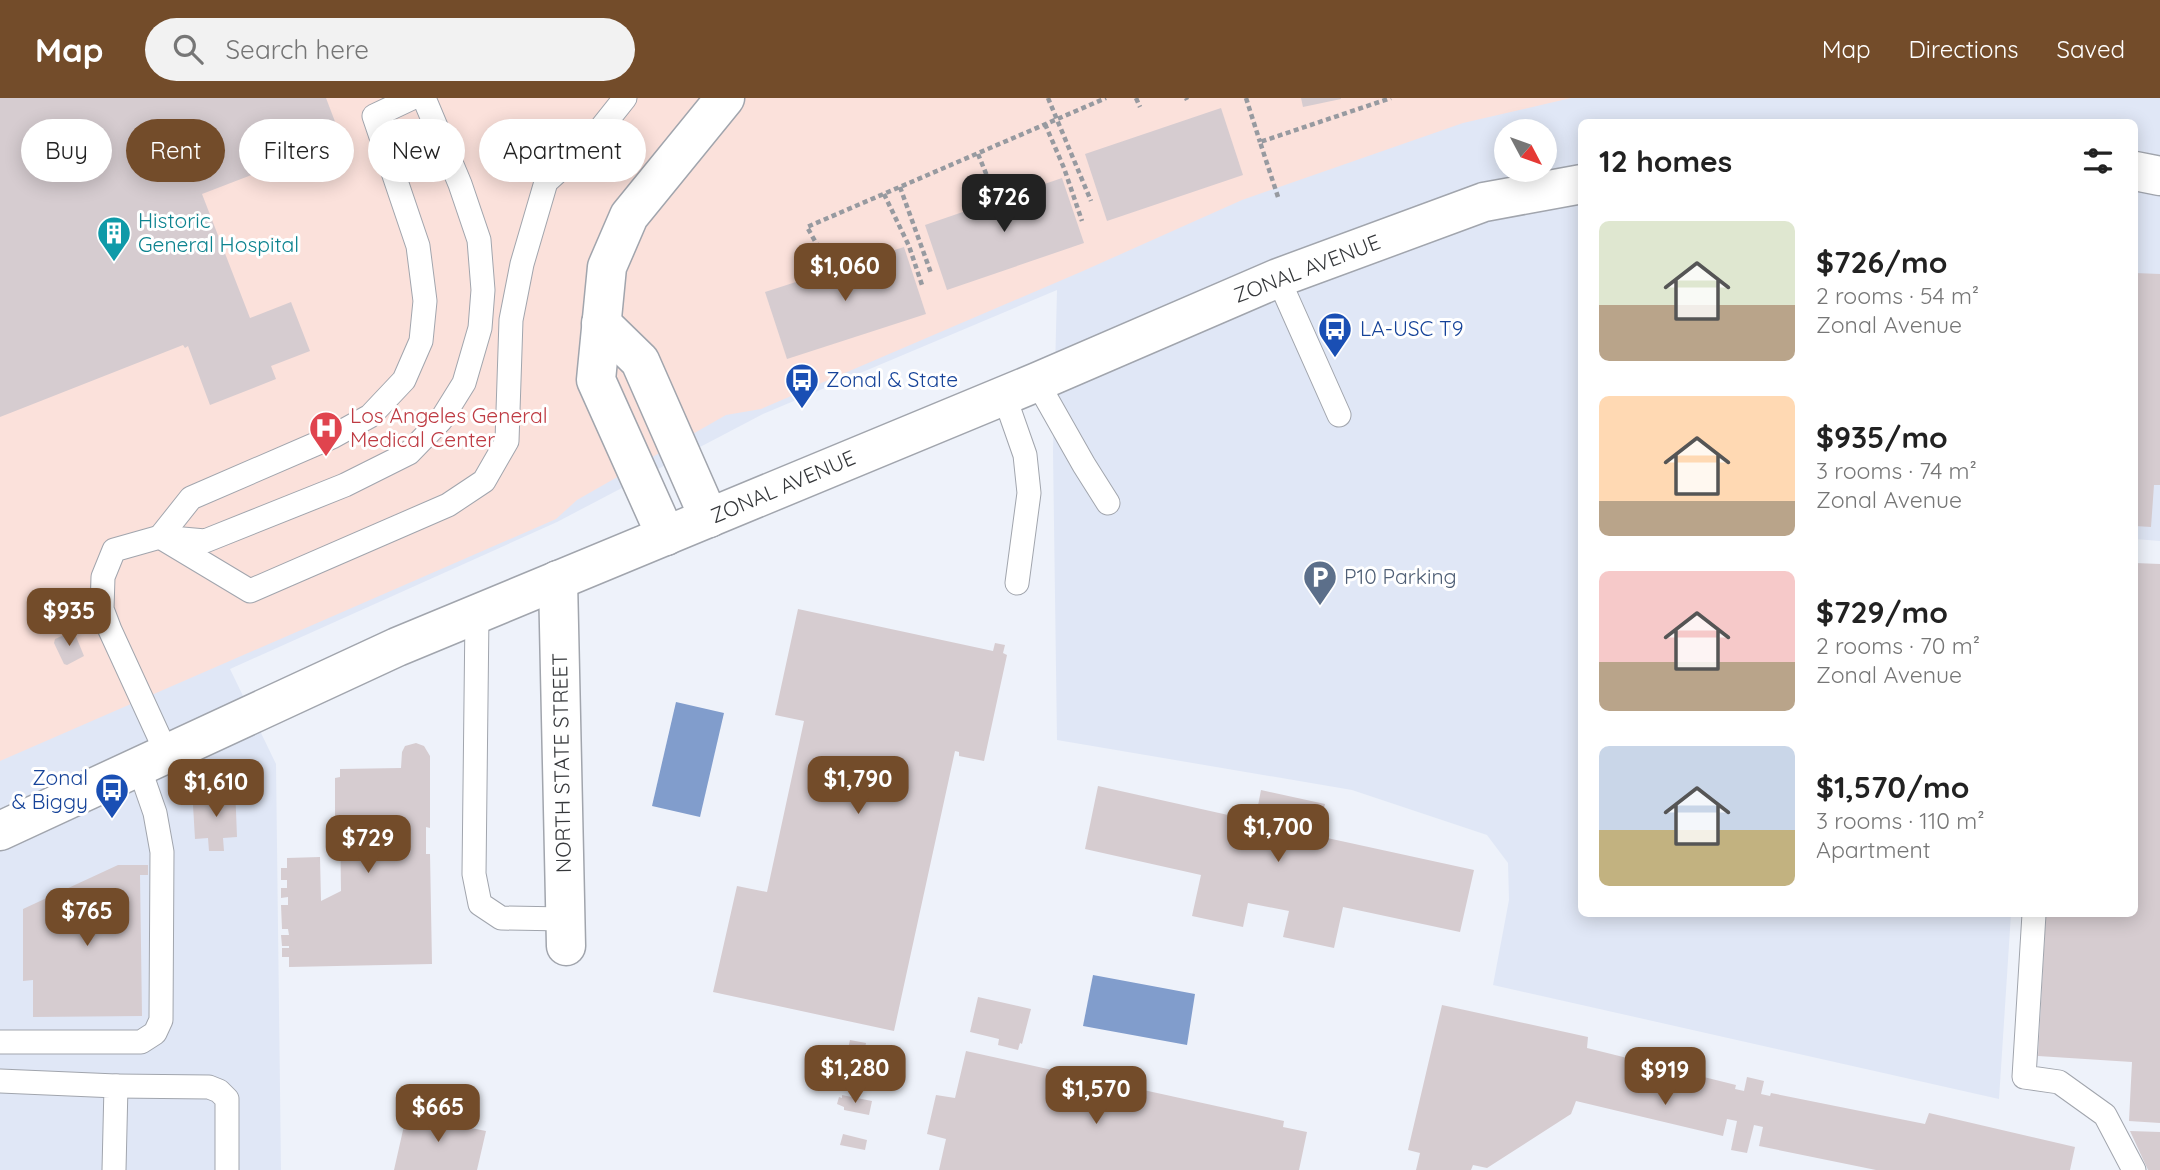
<!DOCTYPE html>
<meta charset="utf-8">
<style>
:root{--surface:#fff;--page:#f2f2f2;--text:#222;--muted:#767676;--accent:#734c2a}
body{margin:0;font-family:Quicksand,sans-serif;background:var(--page);color:var(--text);height:100vh;display:flex;flex-direction:column;font-size:26px;white-space:nowrap}
*{box-sizing:border-box;margin:0}
p{font-size:23px;color:var(--muted)}
.icon{flex:none;width:38px;height:38px;fill:none;stroke:currentColor;stroke-width:2;stroke-linecap:round;stroke-linejoin:round}
.map{position:relative;flex:1;overflow:hidden}
.details{position:absolute;left:1578px;top:21px;width:560px;height:798px;display:flex;flex-direction:column;background:var(--surface);border-radius:10px;box-shadow:0 4px 18px #0003}
.details>*{flex:none}
.banner{position:absolute;left:21px;top:21px;width:665px;height:63px;display:flex;gap:14px}
.needle{width:46px;rotate:131deg}
.controls{position:absolute;left:1494px;top:21px;display:grid;gap:14px}
.controls a{display:grid;place-items:center;width:63px;height:63px;border-radius:50%;background:var(--surface);box-shadow:0 4px 18px #0003;font-size:35px}
.price{position:absolute;translate:-50% -60px;padding:0 16px;border-radius:14px;background:var(--accent);color:#fff;font-size:23px;line-height:46px;filter:drop-shadow(0 2px 4px #0008)}
.price::after{content:'';position:absolute;left:50%;top:42px;width:21px;height:16px;margin-left:-10px;background:inherit;clip-path:polygon(0 0,100% 0,50% 100%)}
.price.current{background:#222;color:#fff}
ul{padding:0;list-style:none}
li{display:flex;align-items:center;gap:21px;height:175px;padding:0 21px}
li span{display:grid;place-items:center;flex:none;width:196px;height:140px;border-radius:10px;color:#555}
li>.icon{margin-inline-start:auto}
span .icon{width:84px;height:84px;fill:#fffc;stroke-width:1}
li b{font-size:30px}
h2{display:flex;justify-content:space-between;align-items:center;height:84px;padding:0 21px;font-size:30px}
.chip{padding:0 24px;border-radius:32px;background:var(--surface);box-shadow:0 4px 18px #0003;font-size:24px;line-height:63px}
.chip.current{background:var(--accent);color:#fff}
header{display:flex;align-items:center;gap:42px;box-sizing:border-box;height:98px;padding:0 35px;background:var(--accent);color:#fff}
header strong{font-size:33px}
nav{display:flex;gap:38px;margin-inline-start:auto;font-size:24px}
.search{width:490px;height:63px;background:var(--page);display:flex;align-items:center;gap:18px;box-sizing:border-box;padding:0 24px;border-radius:38px;color:var(--muted);font-size:26px}
.map>svg:first-child{display:block}
</style>
<header>
<strong>Map</strong>
<div class="search"><svg class="icon" aria-label="search" viewBox="0 0 24 24"><circle cx="10" cy="10" r="6"/><path d="M15 15l6 6"/></svg>Search here</div>
<nav><a>Map</a><a>Directions</a><a>Saved</a></nav>
</header>
<div class="map">
<svg width="2160" height="1072" viewBox="0 0 2160 1072">
<rect width="100%" height="100%" fill="#eef2fa"/>
<path fill="#e0e7f6" fill-rule="evenodd" d="M 0,0 L 2160,0 L 2160,443 L 2135,441 L 2135,24 L 1582,24 L 1582,816 L 2011,816 L 1999,1001 L 1493,887 L 1509,802 L 1508,765 L 1487,737 L 1352,692 L 1057,642 L 1053,353 L 1057,192 L 763,316 L 557,424 L 230,571 L 276,666 L 281,1072 L 0,1072 ZM 1507,33 L 1545,33 L 1545,72 L 1507,72 Z"/>
<polygon fill="#fbe1db" points="0,0 1571,0 1463,25 1242,102 1083,173 761,311 726,317 577,402 556,421 0,663"/>
<g fill="#819dcc">
<polygon points="676,604 724,615 700,719 652,708"/>
<polygon points="1093,877 1195,896 1187,947 1083,928"/>
</g>
<g fill="#d6ccd0">
<polygon points="0,0 326,0 342,42 202,96 250,220 291,204 310,253 271,268 276,281 210,307 188,248 185,250 183,247 0,319"/>
<polygon points="1301,0 1341,0 1341,1 1303,9"/>
<polygon points="1221,10 1243,77 1107,123 1085,56"/>
<polygon points="1062,80 1084,145 947,192 925,127"/>
<polygon points="904,149 926,216 787,261 765,194"/>
<polygon points="2135,175 2160,176 2160,387 2154,387 2151,429 2135,428"/>
<polygon points="2135,465 2160,466 2160,1025 2129,1023 2132,964 2038,958 2046,816 2135,816"/>
<polygon points="798,511 993,553 995,545 1005,547 1003,555 1007,557 984,663 959,658 959,654 955,653 894,933 713,894 737,788 767,794 804,623 775,617"/>
<polygon points="71,534 75,536 84,558 67,567 64,566 54,545 55,541"/>
<polygon points="416,645 424,648 430,658 430,730 426,729 426,756 430,756 432,866 289,869 289,859 282,859 282,850 289,850 289,848 282,848 281,837 289,837 288,831 282,831 281,807 288,807 288,799 281,800 281,790 287,790 287,782 281,782 281,770 287,770 287,760 320,759 321,803 341,793 340,718 335,718 335,680 340,679 340,671 401,670 402,654 405,648"/>
<polygon points="235,688 237,739 223,740 224,753 209,753 208,740 195,741 193,707"/>
<polygon points="1098,688 1255,723 1261,692 1325,706 1318,738 1474,772 1460,834 1343,809 1334,850 1283,839 1289,813 1248,805 1243,829 1192,818 1201,777 1085,751"/>
<polygon points="118,767 148,767 148,777 140,777 142,918 33,919 33,882 23,883 23,811"/>
<polygon points="978,899 1031,911 1022,946 1020,945 1018,952 998,947 999,941 970,934"/>
<polygon points="1442,907 1588,939 1587,950 1736,987 1735,991 1744,993 1747,979 1764,983 1761,996 1770,998 1771,995 1925,1026 1929,1015 2075,1049 2070,1072 1876,1072 1759,1048 1763,1029 1754,1027 1747,1055 1731,1052 1737,1023 1727,1021 1723,1038 1576,1003 1571,1016 1487,1070 1473,1067 1471,1072 1416,1072 1420,1055 1408,1052"/>
<polygon points="850,942 866,945 859,981 842,978"/>
<polygon points="966,953 1284,1023 1283,1029 1307,1034 1299,1072 939,1072 946,1041 927,1036 936,997 955,1000"/>
<polygon points="842,997 872,1003 869,1017 844,1012 844,1009 837,1006 839,999 842,1000"/>
<polygon points="408,1010 472,1025 471,1030 486,1033 477,1072 394,1072"/>
<polygon points="2130,1033 2160,1034 2160,1072 2148,1072"/>
<polygon points="843,1036 867,1042 865,1052 840,1047"/>
</g>
<g fill="none" stroke-linecap="round" stroke-linejoin="round">
<g stroke="#a1a5ad" stroke-width="25">
<g id="lane">
<polyline points="1278,180 1339,317"/>
<polyline points="1037,284 1084,367 1108,405"/>
<polyline points="1004,297 1025,357 1029,395 1017,485"/>
<polyline points="160,439 191,400 332,339 370,318 404,282 421,243 425,203 418,148 374,18 412,0"/>
<polyline points="165,442 250,493 448,407 484,383 507,343 511,222 522,166 546,84 590,44 625,0"/>
<polyline points="477,516 474,776 480,806 501,820 565,821"/>
<polyline points="167,656 110,532 102,511 103,479 114,452 160,439 205,443 345,387 409,355 441,322 464,285 480,230 483,192 479,142 460,86 424,0"/>
<polyline points="2034,816 2024,979 2059,984 2105,1017 2134,1072"/>
<polyline points="0,944 141,944 155,935 161,922 162,754 155,715 139,669"/>
<polyline points="0,983 116,988 114,1072"/>
<polyline points="116,988 209,989 219,993 227,1001 227,1072"/>
</g>
</g>
<g stroke="#a1a5ad" stroke-width="41">
<g id="street">
<polyline points="2135,73 2160,78"/>
<polyline points="601,225 640,263 709,420"/>
<polyline points="666,438 596,282 607,169 629,118 725,0"/>
<polyline points="558,482 566,848"/>
<polyline points="0,733 397,549 1037,284 1278,180 1484,104 1582,86"/>
</g>
</g>
<g stroke="#979aa0" stroke-width="4.5" stroke-dasharray="5 3.5" stroke-linecap="butt">
<polyline points="1048,0 1091,103"/>
<polyline points="1136,0 1140,9"/>
<polyline points="1186,0 1187,2"/>
<polyline points="1246,0 1260,44"/>
<polyline points="1045,26 1064,70 1082,123"/>
<polyline points="978,56 994,95"/>
<polyline points="900,89 931,175"/>
<polyline points="884,96 909,148 923,190"/>
<polyline points="1278,99 1260,44 1391,0"/>
<polyline points="819,150 807,129 1106,0"/>
</g>
<use href="#lane" stroke="#fff" stroke-width="23"/>
<use href="#street" stroke="#fff" stroke-width="38"/>
</g>
<defs>
<g id="building-pin" transform="scale(1.75)"><path d="M0 17L-7.5 6A9.5 9.5 0 1 1 7.5 6Z" fill="#0f9aa8" stroke="#fff"/><path d="M-4-6H4V6H1V3H-1V6H-4ZM-2.5-4.3h1.7v1.8h-1.7ZM.8-4.3h1.7v1.8H.8ZM-2.5-1h1.7V.8h-1.7ZM.8-1h1.7V.8H.8Z" fill="#fff"/></g>
<g id="bus-pin" transform="scale(1.75)"><path d="M0 17L-7.5 6A9.5 9.5 0 1 1 7.5 6Z" fill="#1a4fb4" stroke="#fff"/><path d="M-5-6H5V4H4V6H2V4H-2V6H-4V4H-5ZM-3.5-4V0h7V-4ZM-3.5 1.2v1.5H-2V1.2ZM2 1.2v1.5H3.5V1.2Z" fill="#fff"/></g>
<g id="hospital-pin" transform="scale(1.75)"><path d="M0 17L-7.5 6A9.5 9.5 0 1 1 7.5 6Z" fill="#e0444e" stroke="#fff"/><path d="M-5-5h3v3.5h4V-5h3V5h-3V1.5h-4V5h-3Z" fill="#fff"/></g>
<g id="parking-pin" transform="scale(1.75)"><path d="M0 17L-7.5 6A9.5 9.5 0 1 1 7.5 6Z" fill="#5c6f8a" stroke="#fff"/><path d="M-3.5-5.5H1a3.5 3.5 0 0 1 0 7H-1V5.5H-3.5ZM-1-3.4V-.6H.8a1.4 1.4 0 0 0 0-2.8Z" fill="#fff"/></g>
</defs>
<g fill-rule="evenodd">
<use href="#building-pin" x="114" y="135"/>
<use href="#bus-pin" x="1335" y="231"/>
<use href="#bus-pin" x="802" y="282"/>
<use href="#hospital-pin" x="326" y="330"/>
<use href="#parking-pin" x="1320" y="479"/>
<use href="#bus-pin" x="112" y="692"/>
</g>
<g text-anchor="middle" stroke-width="6" stroke-linejoin="round" paint-order="stroke">
<g font-size="21" fill="#0d838f" stroke="#fff" text-anchor="start">
<text x="138" y="130">Historic<tspan x="138" dy="24">General Hospital</tspan></text>
</g>
<g font-size="21" fill="#36383b" stroke="#fff">
<text transform="translate(1307 171) rotate(-21)" y="7">ZONAL AVENUE</text>
<text transform="translate(783 389) rotate(-23)" y="7">ZONAL AVENUE</text>
<text transform="translate(562 665) rotate(-91)" y="7">NORTH STATE STREET</text>
</g>
<g font-size="21" fill="#164399" stroke="#fff" text-anchor="start">
<text x="1360" y="238">LA-USC T9</text>
<text x="826" y="289">Zonal &amp; State</text>
<text x="88" y="687" text-anchor="end">Zonal<tspan x="88" dy="24">&amp; Biggy</tspan></text>
</g>
<g font-size="21" fill="#be3a42" stroke="#fff" text-anchor="start">
<text x="350" y="325">Los Angeles General<tspan x="350" dy="24">Medical Center</tspan></text>
</g>
<g font-size="21" fill="#4e5e75" stroke="#fff" text-anchor="start">
<text x="1344" y="486">P10 Parking</text>
</g>
</g>
</svg>
<div class="controls">
<a><svg class="needle" viewBox="-14 -14 28 28"><path d="M0-13l5 13h-10z" fill="#e53935"/><path d="M0 13l5-13h-10z" fill="#767676"/></svg></a>
</div>
<b class="price current" style="left:1004px;top:136px">$726</b>
<b class="price" style="left:845px;top:205px">$1,060</b>
<b class="price" style="left:69px;top:550px">$935</b>
<b class="price" style="left:858px;top:718px">$1,790</b>
<b class="price" style="left:216px;top:721px">$1,610</b>
<b class="price" style="left:1278px;top:766px">$1,700</b>
<b class="price" style="left:368px;top:777px">$729</b>
<b class="price" style="left:87px;top:850px">$765</b>
<b class="price" style="left:855px;top:1007px">$1,280</b>
<b class="price" style="left:1665px;top:1009px">$919</b>
<b class="price" style="left:1096px;top:1028px">$1,570</b>
<b class="price" style="left:438px;top:1046px">$665</b>
<div class="banner">
<a class="chip">Buy</a>
<a class="chip current">Rent</a>
<a class="chip">Filters</a>
<a class="chip">New</a>
<a class="chip">Apartment</a>
</div>
<section class="details">
<h2>12 homes<svg class="icon" aria-label="filters" viewBox="0 0 24 24"><path d="M4 7h16M4 17h16"/><circle cx="9" cy="7" r="2"/><circle cx="15" cy="17" r="2"/></svg></h2>
<ul>
<li><span style="background:linear-gradient(#dfe7d0 60%,#b9a48a 0)"><svg class="icon" aria-label="home" viewBox="0 0 24 24"><path d="M3 11l9-7 9 7M6 9v11h12V9"/></svg></span><div><b>$726/mo</b><p>2 rooms · 54 m²</p><p>Zonal Avenue</p></div></li>
<li><span style="background:linear-gradient(#ffd9b3 75%,#b9a48a 0)"><svg class="icon" aria-label="home" viewBox="0 0 24 24"><path d="M3 11l9-7 9 7M6 9v11h12V9"/></svg></span><div><b>$935/mo</b><p>3 rooms · 74 m²</p><p>Zonal Avenue</p></div></li>
<li><span style="background:linear-gradient(#f6c9c9 65%,#b9a48a 0)"><svg class="icon" aria-label="home" viewBox="0 0 24 24"><path d="M3 11l9-7 9 7M6 9v11h12V9"/></svg></span><div><b>$729/mo</b><p>2 rooms · 70 m²</p><p>Zonal Avenue</p></div></li>
<li><span style="background:linear-gradient(#c9d6e8 60%,#c2b280 0)"><svg class="icon" aria-label="home" viewBox="0 0 24 24"><path d="M3 11l9-7 9 7M6 9v11h12V9"/></svg></span><div><b>$1,570/mo</b><p>3 rooms · 110 m²</p><p>Apartment</p></div></li>
</ul>
</section>
</div>
